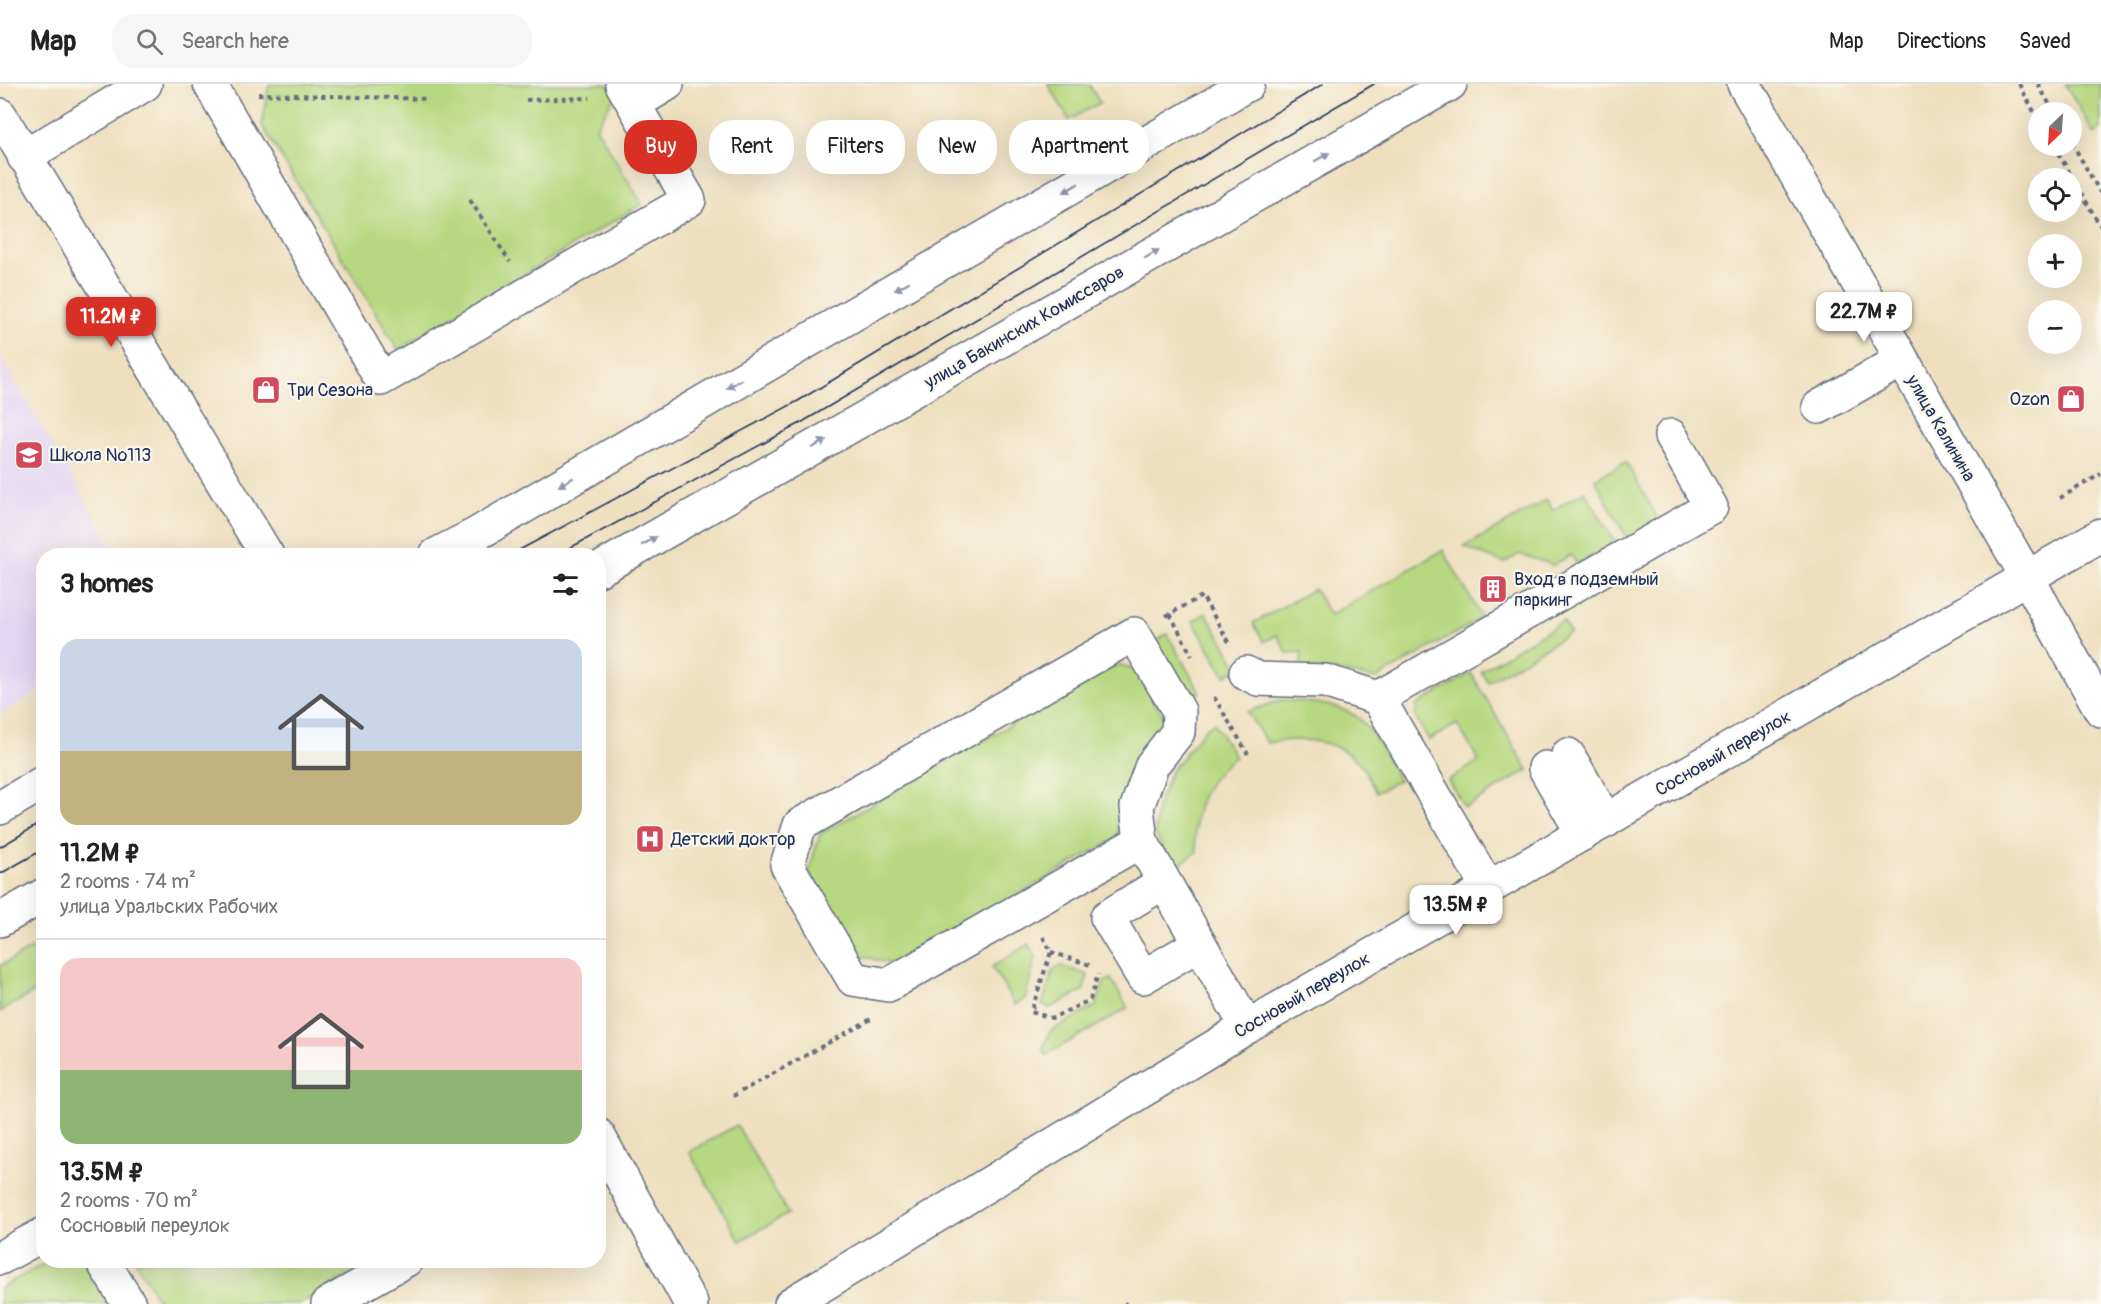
<!DOCTYPE html>
<meta charset="utf-8">
<style>
:root{--surface:#fff;--page:#f6f6f6;--text:#222;--muted:#767676;--line:#e0e0e0;--accent:#d93025}
body{margin:0;font-family:Pangolin,sans-serif;background:var(--page);color:var(--text);height:100vh;display:flex;flex-direction:column;font-size:22px;white-space:nowrap}
*{box-sizing:border-box;margin:0}
p{font-size:20px;color:var(--muted)}
.icon{flex:none;width:33px;height:33px;fill:none;stroke:currentColor;stroke-width:2;stroke-linecap:round;stroke-linejoin:round}
.map{position:relative;flex:1;overflow:hidden}
.panel{position:absolute;left:36px;top:464px;width:570px;height:720px;display:flex;flex-direction:column;background:var(--surface);border-radius:24px;box-shadow:0 6px 24px #0002}
.panel>*{flex:none}
.top-card{position:absolute;left:624px;top:36px;width:570px;height:54px;display:flex;gap:12px}
.needle{width:39px;rotate:205deg}
.tools{position:absolute;left:2028px;top:18px;display:grid;gap:12px}
.tools a{display:grid;place-items:center;width:54px;height:54px;border-radius:50%;background:var(--surface);box-shadow:0 6px 24px #0002;font-size:30px}
.price{position:absolute;translate:-50% -51px;padding:0 14px;border-radius:12px;background:#fff;color:#222;font-size:20px;line-height:39px;filter:drop-shadow(0 2px 3px #0008)}
.price::after{content:'';position:absolute;left:50%;top:36px;width:18px;height:14px;margin-left:-9px;background:inherit;clip-path:polygon(0 0,100% 0,50% 100%)}
.price.current{background:var(--accent);color:#fff}
ul{padding:0;list-style:none}
li{display:grid;align-content:center;gap:12px;height:318px;padding:0 24px}
li+li{border-top:2px solid var(--line)}
li span{display:grid;place-items:center;height:186px;border-radius:18px;color:#555}
li>.icon{margin-inline-start:auto}
span .icon{width:108px;height:108px;fill:#fffc;stroke-width:1}
li b{font-size:26px}
h2{display:flex;justify-content:space-between;align-items:center;height:72px;padding:0 24px;font-size:26px}
.chip{padding:0 21px;border-radius:24px;background:var(--surface);box-shadow:0 6px 24px #0002;font-size:21px;line-height:54px}
.chip.current{background:var(--accent);color:#fff}
header{display:flex;align-items:center;gap:36px;box-sizing:border-box;height:84px;padding:0 30px;background:var(--surface);border-bottom:2px solid var(--line)}
header strong{font-size:28px}
nav{display:flex;gap:33px;margin-inline-start:auto;font-size:21px}
.search{width:420px;height:54px;background:var(--page);display:flex;align-items:center;gap:15px;box-sizing:border-box;padding:0 21px;border-radius:24px;color:var(--muted);font-size:22px}
.map>svg:first-child{display:block}
</style>
<header>
<strong>Map</strong>
<div class="search"><svg class="icon" aria-label="search" viewBox="0 0 24 24"><circle cx="10" cy="10" r="6"/><path d="M15 15l6 6"/></svg>Search here</div>
<nav><a>Map</a><a>Directions</a><a>Saved</a></nav>
</header>
<div class="map">
<svg width="2101" height="1220" viewBox="0 0 2101 1220">
<rect width="100%" height="100%" fill="#fbf7ec"/>
<filter id="ink" filterUnits="userSpaceOnUse"><feTurbulence type="fractalNoise" baseFrequency=".0167" numOctaves="2"/><feDisplacementMap in="SourceGraphic" scale="12" xChannelSelector="R" yChannelSelector="G"/><feConvolveMatrix kernelMatrix="1 2 1 2 8 2 1 2 1" color-interpolation-filters="sRGB"/></filter>
<filter id="wash" filterUnits="userSpaceOnUse"><feTurbulence type="fractalNoise" baseFrequency=".008" numOctaves="4" result="noise"/><feDisplacementMap in="SourceGraphic" scale="24" xChannelSelector="R" yChannelSelector="G"/><feGaussianBlur stdDeviation="1.35" result="paint"/><feColorMatrix in="noise" values="0 0 0 0 0 0 0 0 0 0 0 0 0 0 0 0 0 1.4 0 .05"/><feComposite in="paint" operator="in"/></filter>
<g filter="url(#wash)">
<rect width="100%" height="100%" fill="#eee0bf"/>
<polygon fill="#e2d4f3" points="0,272 118,471 44,471 43,605 0,631"/>
<g fill="#b6d880" stroke="#68846f" stroke-width="1.5">
<polygon points="269,0 608,0 615,12 596,43 642,120 398,266 262,41"/>
<polygon points="1048,0 1089,0 1100,19 1069,36"/>
<polygon points="2065,0 2101,0 2101,46 2094,50"/>
<polygon points="1626,378 1661,440 1629,458 1595,395"/>
<polygon points="1585,407 1615,459 1577,480 1571,471 1553,481 1519,470 1504,479 1464,463 1547,416 1553,426"/>
<polygon points="1443,466 1482,534 1376,595 1342,588 1300,584 1302,568 1287,569 1277,551 1264,558 1253,539 1314,505 1330,531"/>
<polygon points="1206,529 1238,584 1225,592 1193,537"/>
<polygon points="1563,537 1570,549 1488,598 1481,587"/>
<polygon points="1167,550 1200,608 1186,616 1153,559"/>
<polygon points="1117,580 1136,585 1166,638 1124,726 1117,754 895,881 856,870 809,787 820,750"/>
<polygon points="1471,589 1528,686 1465,724 1448,696 1479,677 1457,640 1429,656 1415,633 1417,621"/>
<path d="M 1281,616 C 1305,618 1332,618 1354,631 C 1373,642 1388,677 1399,696 L 1376,709 C 1372,701 1368,691 1363,684 C 1341,654 1300,653 1267,659 L 1247,628 Z"/>
<path d="M 1214,639 L 1235,673 C 1204,696 1189,729 1197,768 L 1173,785 L 1155,749 L 1157,723 L 1171,687 L 1207,643 Z"/>
<polygon points="43,858 43,903 0,928 0,882"/>
<polygon points="1029,860 1036,873 1025,915 1015,921 992,883"/>
<polygon points="1061,882 1088,891 1083,907 1050,924 1042,921 1053,886"/>
<polygon points="1111,895 1128,924 1046,971 1043,964 1050,947 1096,922 1104,898"/>
<polygon points="737,1041 788,1130 740,1157 689,1068"/>
<polygon points="51,1176 85,1176 109,1220 0,1220 0,1204"/>
<polygon points="135,1176 374,1176 299,1220 160,1220"/>
</g>
</g>
<g filter="url(#ink)">
<g fill="none" stroke-linecap="round" stroke-linejoin="round">
<g stroke="#656d80" stroke-width="36">
<g id="minor">
<polyline points="210,0 381,295 689,116 622,0"/>
<polyline points="1744,0 2027,493 2101,626"/>
<polyline points="634,20 667,0"/>
<polyline points="0,31 267,471"/>
<polyline points="24,73 145,0"/>
<polyline points="1819,323 1902,276"/>
<polyline points="1246,589 1258,595 1325,597 1378,614 1488,804"/>
<polyline points="1378,614 1711,423 1671,352"/>
<polyline points="1568,671 1606,737"/>
<polyline points="1545,684 1583,750"/>
<polyline points="1141,757 888,901 853,895 787,781 800,741 1134,550 1179,627 1178,648 1152,681 1137,723 1141,757 1247,943"/>
<polyline points="1164,798 1107,833 1143,893 1199,860"/>
<polyline points="598,1051 691,1220"/>
<polyline points="0,1174 44,1150"/>
<polyline points="102,1176 129,1220"/>
<polyline points="328,1220 406,1176"/>
<polyline points="791,1220 1247,943 2101,451"/>
</g>
</g>
<g stroke="#656d80" stroke-width="36">
<g id="major">
<polyline points="436,471 475,451 1248,0"/>
<polyline points="598,486 1450,0"/>
<polyline points="0,724 44,698"/>
<polyline points="0,836 44,811"/>
</g>
</g>
<g stroke="#656d80" stroke-width="4" stroke-dasharray="4.5 4.5" stroke-linecap="butt">
<polyline points="2019,0 2038,35"/>
<polyline points="2038,0 2054,28"/>
<polyline points="258,10 429,15"/>
<polyline points="526,16 590,14"/>
<polyline points="2072,59 2101,110"/>
<polyline points="2054,62 2101,143"/>
<polyline points="470,116 510,178"/>
<polyline points="2060,414 2101,390"/>
<polyline points="1170,530 1192,572"/>
<polyline points="1166,532 1202,512 1229,558"/>
<polyline points="1214,613 1248,670"/>
<polyline points="1043,853 1051,868 1031,928 1052,934 1090,916 1098,890"/>
<polyline points="1051,868 1093,882"/>
<polyline points="733,1012 871,935"/>
<polyline points="1124,1219 1126,1220"/>
</g>
<use href="#minor" stroke="#fff" stroke-width="33"/>
<use href="#major" stroke="#fff" stroke-width="33"/>
<g stroke="#1b2f5e" stroke-width="1.5">
<polyline points="510,471 798,317 1323,0"/>
<polyline points="557,471 799,340 1374,0"/>
<polyline points="0,763 44,737"/>
<polyline points="0,790 44,765"/>
</g>
</g>
<defs><path id="oneway-solid" d="M-6-.8H1V-3.2L6.5 0L1 3.2V.8H-6Z" transform="scale(1.5)"/></defs>
<g fill="#8d97ae">
<use href="#oneway-solid" transform="translate(1322 73) rotate(-30)"/>
<use href="#oneway-solid" transform="translate(1071 104) rotate(150)"/>
<use href="#oneway-solid" transform="translate(1152 170) rotate(-30)"/>
<use href="#oneway-solid" transform="translate(902 202) rotate(150)"/>
<use href="#oneway-solid" transform="translate(734 300) rotate(150)"/>
<use href="#oneway-solid" transform="translate(819 360) rotate(-30)"/>
<use href="#oneway-solid" transform="translate(566 398) rotate(150)"/>
<use href="#oneway-solid" transform="translate(649 457) rotate(-30)"/>
</g>
</g>
<defs>
<g id="shop-square" transform="scale(1.5)"><rect x="-9" y="-9" width="18" height="18" rx="4" fill="#d1495b" stroke="#fbf7ec"/><path d="M-5-2.5h2.3a2.7 3.5 0 0 1 5.4 0H5L5.5 6h-11ZM-1.5-2.5h3a1.5 2.3 0 0 0-3 0Z" fill="#fff"/></g>
<g id="school-square" transform="scale(1.5)"><rect x="-9" y="-9" width="18" height="18" rx="4" fill="#d1495b" stroke="#fbf7ec"/><path d="M0-5L7-2L0 1L-7-2ZM-4 1L0 2.5L4 1V4Q0 6-4 4Z" fill="#fff"/></g>
<g id="building-square" transform="scale(1.5)"><rect x="-9" y="-9" width="18" height="18" rx="4" fill="#d1495b" stroke="#fbf7ec"/><path d="M-4-6H4V6H1V3H-1V6H-4ZM-2.5-4.3h1.7v1.8h-1.7ZM.8-4.3h1.7v1.8H.8ZM-2.5-1h1.7V.8h-1.7ZM.8-1h1.7V.8H.8Z" fill="#fff"/></g>
<g id="hospital-square" transform="scale(1.5)"><rect x="-9" y="-9" width="18" height="18" rx="4" fill="#d1495b" stroke="#fbf7ec"/><path d="M-5-5h3v3.5h4V-5h3V5h-3V1.5h-4V5h-3Z" fill="#fff"/></g>
</defs>
<g fill-rule="evenodd">
<use href="#shop-square" x="266" y="306"/>
<use href="#shop-square" x="2071" y="315"/>
<use href="#school-square" x="29" y="371"/>
<use href="#building-square" x="1493" y="505"/>
<use href="#hospital-square" x="650" y="755"/>
</g>
<g text-anchor="middle" stroke-width="4.5" stroke-linejoin="round" paint-order="stroke">
<g font-size="18" fill="#1b2f5e" stroke="#fbf7ec">
<text transform="translate(1024 243) rotate(-30)" y="6">улица Бакинских Комиссаров</text>
<text transform="translate(1941 344) rotate(60)" y="6">улица Калинина</text>
<text transform="translate(1723 669) rotate(-30)" y="6">Сосновый переулок</text>
<text transform="translate(1302 911) rotate(-30)" y="6">Сосновый переулок</text>
</g>
<g font-size="18" fill="#1b2f5e" stroke="#fbf7ec" text-anchor="start">
<text x="287" y="312">Три Сезона</text>
<text x="2050" y="321" text-anchor="end">Ozon</text>
<text x="50" y="377">Школа №113</text>
<text x="1514" y="501">Вход в подземный<tspan x="1514" dy="21">паркинг</tspan></text>
<text x="671" y="761">Детский доктор</text>
</g>
</g>
</svg>
<div class="tools">
<a><svg class="needle" viewBox="-14 -14 28 28"><path d="M0-13l5 13h-10z" fill="#e53935"/><path d="M0 13l5-13h-10z" fill="#767676"/></svg></a>
<a><svg class="icon" aria-label="locate" viewBox="0 0 24 24"><circle cx="12" cy="12" r="6"/><path d="M12 2v4M12 18v4M2 12h4M18 12h4"/></svg></a>
<a>+</a>
<a>−</a>
</div>
<b class="price" style="left:1864px;top:259px">22.7M ₽</b>
<b class="price current" style="left:111px;top:264px">11.2M ₽</b>
<b class="price" style="left:1456px;top:852px">13.5M ₽</b>
<div class="top-card">
<a class="chip current">Buy</a>
<a class="chip">Rent</a>
<a class="chip">Filters</a>
<a class="chip">New</a>
<a class="chip">Apartment</a>
</div>
<section class="panel">
<h2>3 homes<svg class="icon" aria-label="filters" viewBox="0 0 24 24"><path d="M4 7h16M4 17h16"/><circle cx="9" cy="7" r="2"/><circle cx="15" cy="17" r="2"/></svg></h2>
<ul>
<li><span style="background:linear-gradient(#c9d6e8 60%,#c2b280 0)"><svg class="icon" aria-label="home" viewBox="0 0 24 24"><path d="M3 11l9-7 9 7M6 9v11h12V9"/></svg></span><div><b>11.2M ₽</b><p>2 rooms · 74 m²</p><p>улица Уральских Рабочих</p></div></li>
<li><span style="background:linear-gradient(#f6c9c9 60%,#8fb573 0)"><svg class="icon" aria-label="home" viewBox="0 0 24 24"><path d="M3 11l9-7 9 7M6 9v11h12V9"/></svg></span><div><b>13.5M ₽</b><p>2 rooms · 70 m²</p><p>Сосновый переулок</p></div></li>
</ul>
</section>
</div>
